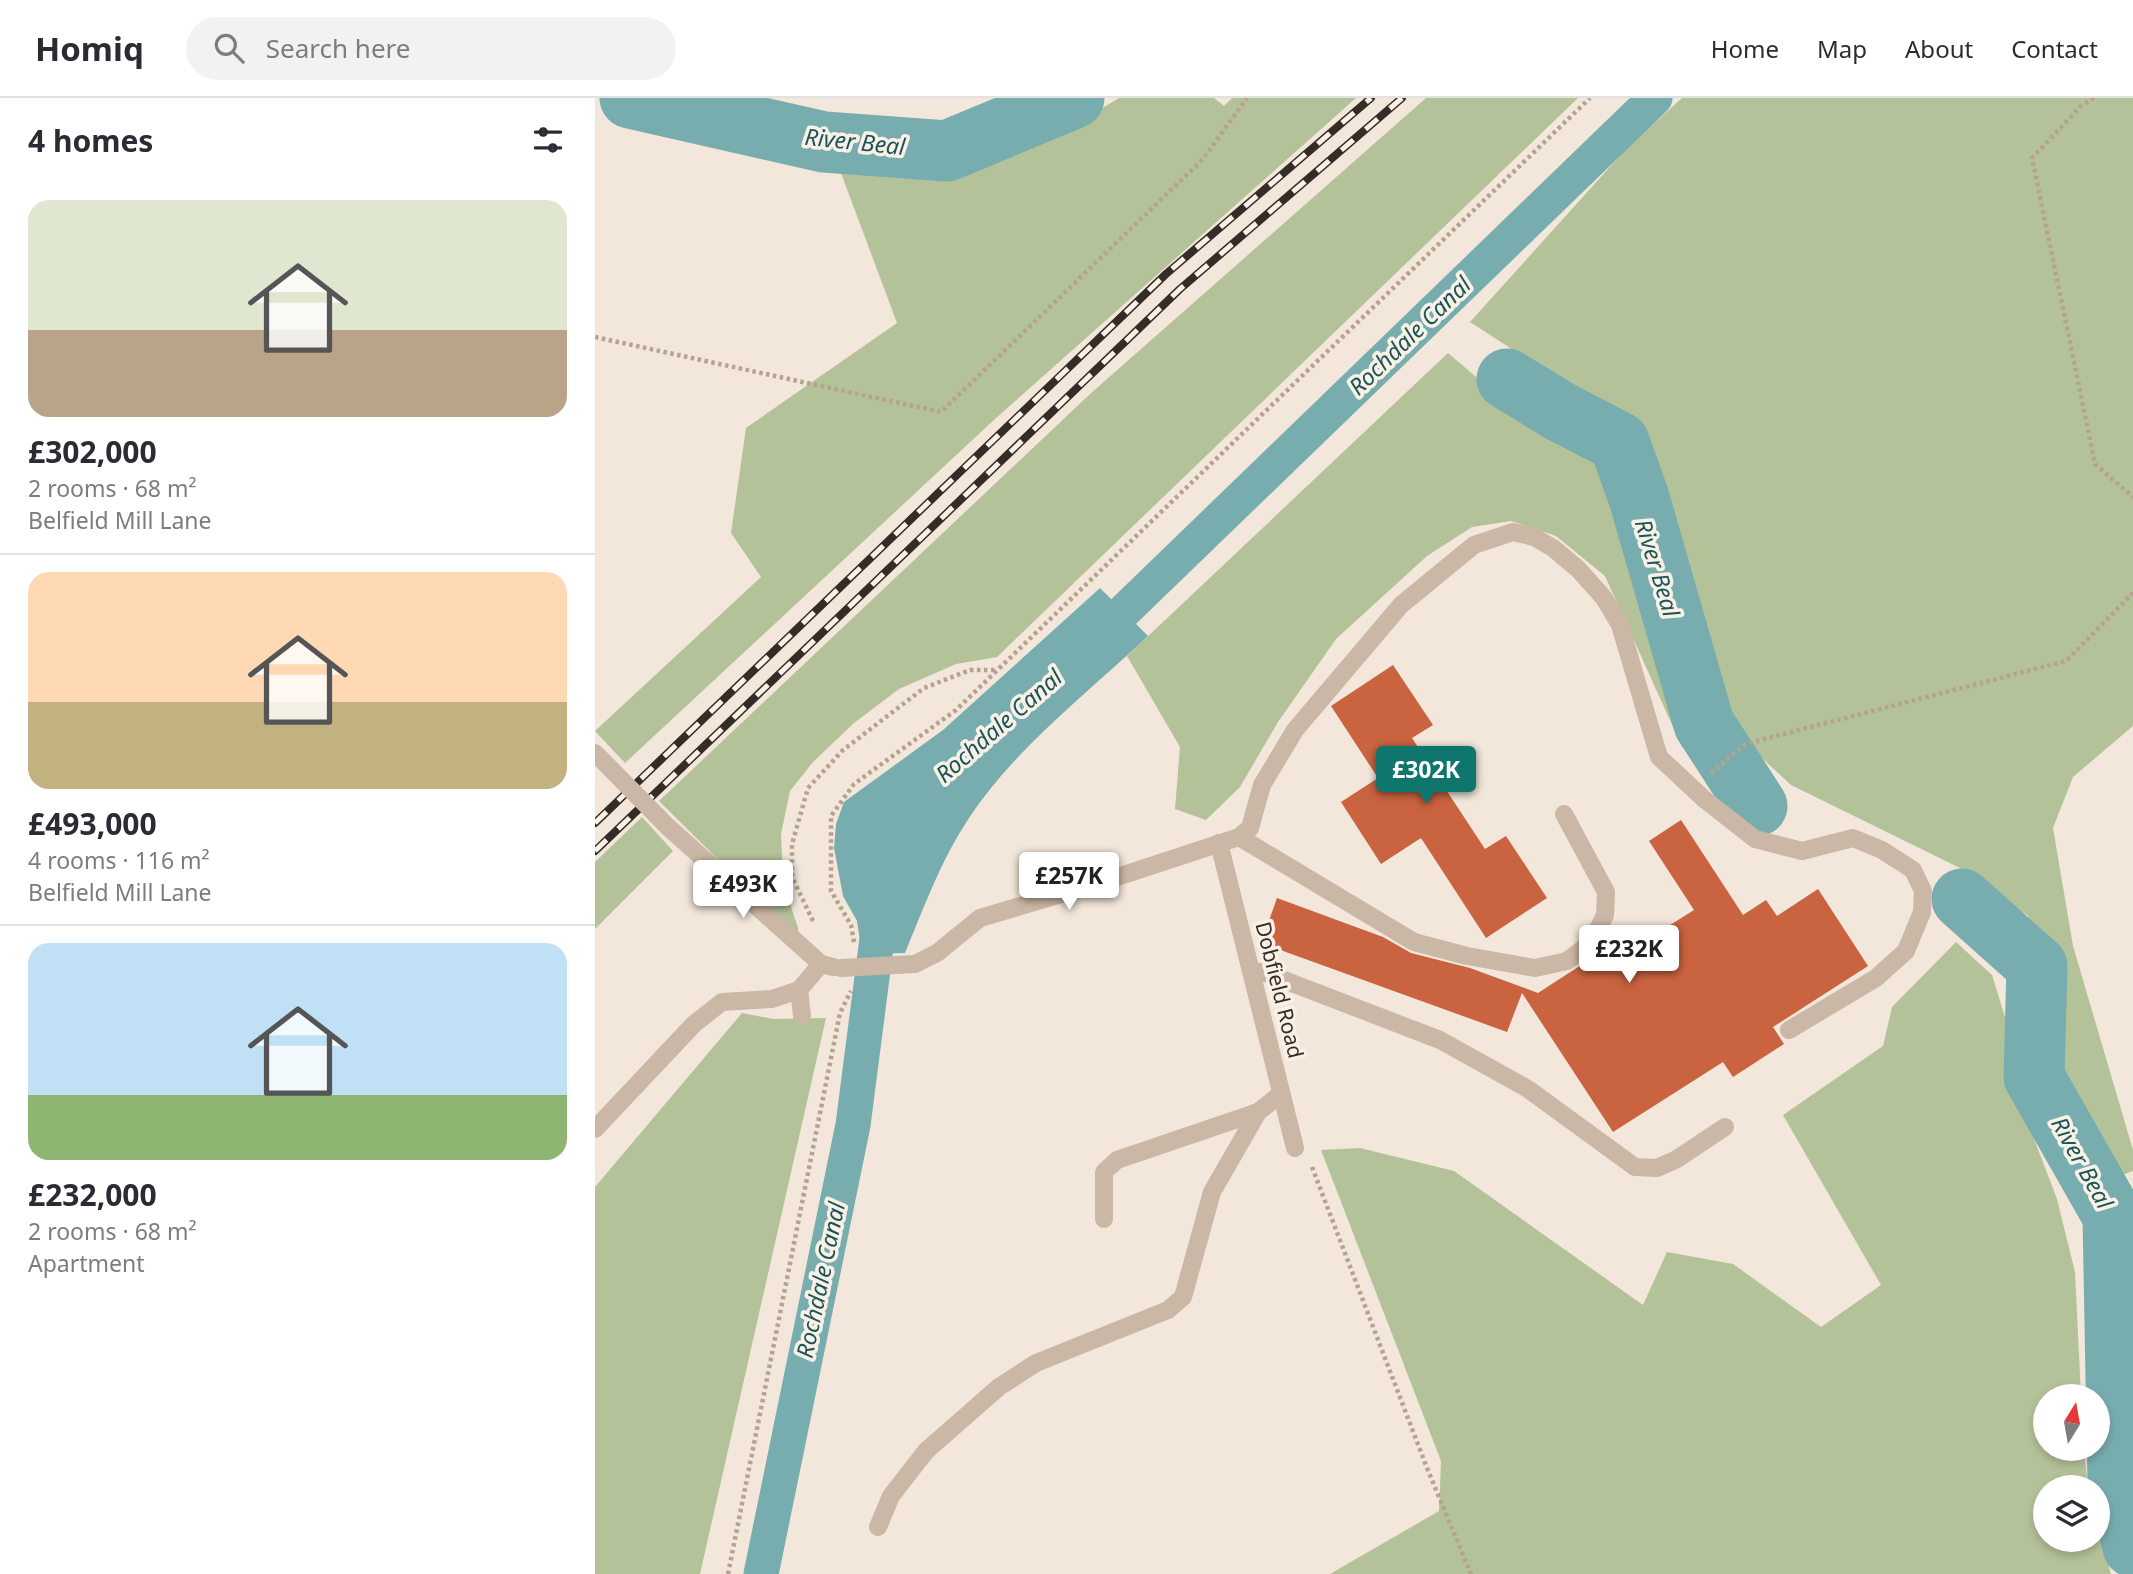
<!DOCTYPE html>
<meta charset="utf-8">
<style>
:root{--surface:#fff;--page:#f2f2f3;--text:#2b2b33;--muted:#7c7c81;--line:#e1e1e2;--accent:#0f766e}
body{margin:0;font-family:"Noto Sans",sans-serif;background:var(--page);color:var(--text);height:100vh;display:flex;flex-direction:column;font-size:26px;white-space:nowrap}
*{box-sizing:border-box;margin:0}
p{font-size:23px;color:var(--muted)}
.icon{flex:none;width:38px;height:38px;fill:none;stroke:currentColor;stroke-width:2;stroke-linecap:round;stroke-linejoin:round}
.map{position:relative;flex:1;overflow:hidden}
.details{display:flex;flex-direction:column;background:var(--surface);width:595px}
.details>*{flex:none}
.needle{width:46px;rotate:11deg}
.controls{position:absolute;left:1438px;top:1286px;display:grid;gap:14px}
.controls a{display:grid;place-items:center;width:77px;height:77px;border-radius:50%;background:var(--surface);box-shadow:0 4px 10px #0003;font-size:35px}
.price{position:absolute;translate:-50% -60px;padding:0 16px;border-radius:7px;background:#fff;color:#222;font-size:23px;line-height:46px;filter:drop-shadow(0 2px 4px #0008)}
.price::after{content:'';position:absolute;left:50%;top:42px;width:21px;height:16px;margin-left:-10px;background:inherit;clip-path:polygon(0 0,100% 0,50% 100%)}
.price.active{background:var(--accent);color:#fff}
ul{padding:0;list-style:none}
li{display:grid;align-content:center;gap:14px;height:371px;padding:0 28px}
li+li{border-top:2px solid var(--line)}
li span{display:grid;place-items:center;height:217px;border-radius:21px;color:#555}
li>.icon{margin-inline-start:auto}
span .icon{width:126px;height:126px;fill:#fffc;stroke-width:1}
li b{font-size:30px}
h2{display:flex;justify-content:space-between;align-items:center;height:84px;padding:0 28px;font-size:30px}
header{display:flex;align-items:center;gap:42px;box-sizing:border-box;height:98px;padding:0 35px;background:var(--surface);border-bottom:2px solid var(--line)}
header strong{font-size:33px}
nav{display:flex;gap:38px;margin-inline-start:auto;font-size:24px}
.search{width:490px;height:63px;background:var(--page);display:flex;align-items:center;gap:18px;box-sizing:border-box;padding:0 24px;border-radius:38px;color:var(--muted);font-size:26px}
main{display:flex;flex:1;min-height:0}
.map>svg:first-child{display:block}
</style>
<header>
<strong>Homiq</strong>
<div class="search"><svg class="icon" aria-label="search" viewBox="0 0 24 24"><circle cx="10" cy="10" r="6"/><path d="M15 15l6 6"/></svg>Search here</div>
<nav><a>Home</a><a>Map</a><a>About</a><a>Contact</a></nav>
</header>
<main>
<section class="details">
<h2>4 homes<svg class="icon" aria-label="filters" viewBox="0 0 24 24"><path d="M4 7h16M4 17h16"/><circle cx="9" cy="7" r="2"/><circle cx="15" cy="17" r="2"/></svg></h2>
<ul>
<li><span style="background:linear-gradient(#dfe7d0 60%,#b9a48a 0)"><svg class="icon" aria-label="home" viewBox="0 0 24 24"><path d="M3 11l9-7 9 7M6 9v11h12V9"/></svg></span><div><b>£302,000</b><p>2 rooms · 68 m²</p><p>Belfield Mill Lane</p></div></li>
<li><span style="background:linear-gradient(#ffd9b3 60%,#c2b280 0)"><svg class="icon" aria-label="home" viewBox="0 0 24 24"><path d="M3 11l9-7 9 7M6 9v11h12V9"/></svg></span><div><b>£493,000</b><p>4 rooms · 116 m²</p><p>Belfield Mill Lane</p></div></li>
<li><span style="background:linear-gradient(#bfe0f5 70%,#8fb573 0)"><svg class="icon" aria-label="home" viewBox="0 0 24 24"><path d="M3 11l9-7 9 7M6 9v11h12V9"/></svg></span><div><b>£232,000</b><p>2 rooms · 68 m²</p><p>Apartment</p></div></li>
</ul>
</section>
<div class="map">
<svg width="1538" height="1476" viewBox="0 0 1538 1476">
<rect width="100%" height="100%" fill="#f2e7da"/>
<g fill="#b4c299">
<polygon points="524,0 619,0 629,8 637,0 761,0 400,321 30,665 0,633 166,479 136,435 151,330 302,225 243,67 323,81 383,69 484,24"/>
<polygon points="831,0 983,0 402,559 361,566 304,591 259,625 218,664 195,693 186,736 188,784 203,830 204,842 64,703 495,296"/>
<polygon points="1087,0 1538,0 1538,628 1478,679 1458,730 1478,848 1538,1052 1538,1073 1516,1081 1466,978 1459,857 1432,817 1378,781 1369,772 1196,687 1167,660 1134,635 1119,608 1036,328 875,224 1032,50"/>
<polygon points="853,255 901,296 1012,359 1102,654 1087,649 1010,478 961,438 916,423 877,429 832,458 741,541 683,624 645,689 611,722 580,711 585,649 532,558"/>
<polygon points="47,719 78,753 0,831 0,764"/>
<polygon points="1361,844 1397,877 1414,932 1422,996 1462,1101 1480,1174 1486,1298 1451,1298 1451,1351 1489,1351 1493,1389 1451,1390 1451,1442 1503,1442 1503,1429 1516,1476 735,1476 844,1413 846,1363 726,1052 765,1050 859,1073 1048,1207 1072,1154 1138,1166 1226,1229 1286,1187 1188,1017 1288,948 1297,909"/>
<polygon points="147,915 179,921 231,920 105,1476 0,1476 0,1089"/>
</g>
<path fill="#78adb0" d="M 505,490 L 553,538 C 492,596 421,649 374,720 C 346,762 329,809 310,855 L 267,856 L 262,823 L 248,798 L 239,750 L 241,726 L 249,704 L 348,632 Z"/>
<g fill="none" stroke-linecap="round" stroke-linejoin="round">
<g stroke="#78adb0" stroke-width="35">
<polyline points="494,547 1060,0"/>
<polyline points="166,1476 258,1027 286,810"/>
</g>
<g stroke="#78adb0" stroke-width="61">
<polyline points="35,0 229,44 352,53 479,0"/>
<polyline points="912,281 966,314 1024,344 1044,400 1109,626 1162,708"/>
<polyline points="1367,801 1442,868 1439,979 1518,1118 1523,1386 1538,1449"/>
</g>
</g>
<g fill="#ca6340">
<polygon points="798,567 838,627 817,640 890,751 911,738 952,800 891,840 826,740 786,766 746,704 783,680 736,608"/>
<polygon points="1086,722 1148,817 1171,802 1182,818 1223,791 1273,868 1178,929 1189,946 1138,979 1128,964 1018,1034 927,895 912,934 666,845 682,800 788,839 816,855 875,870 943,895 1040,832 1048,844 1099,812 1054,743"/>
</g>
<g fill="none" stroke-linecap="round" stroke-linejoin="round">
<g stroke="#b7a18f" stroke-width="4.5" stroke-dasharray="3.5 3.5" stroke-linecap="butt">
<polyline points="1499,0 1486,8 1437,60 1500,366 1538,399"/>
<polyline points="0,239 346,314 608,61 652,0"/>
<polyline points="1116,675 1150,646 1471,563 1538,495"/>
<polyline points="218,823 197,779 197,746 213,690 248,652 329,590 375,572 401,572"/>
<polyline points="259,844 256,827 236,793 236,718 259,686 361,612 995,0"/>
<polyline points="717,1069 832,1370 876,1476"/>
<polyline points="133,1476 245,915 256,893"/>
</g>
<g stroke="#cbb7a5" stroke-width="18">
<polyline points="73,729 226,866 238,869"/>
<polyline points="644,739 819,844 872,858 940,870 972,863 997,844 1010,817 1011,794 969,716"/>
<polyline points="624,745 700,1050"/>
<polyline points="320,866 342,855 385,820 510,783 644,739 655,730 667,687 700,632 806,507 879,447 918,434 939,439 958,450 983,471 1009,500 1025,527 1064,659 1109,701 1160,741 1207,753 1258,740 1287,752 1318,772 1328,793 1327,814 1311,853 1281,880 1194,932"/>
<polyline points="656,873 671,875 845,942 933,991 1040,1069 1062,1070 1082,1061 1130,1029"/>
<polyline points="204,892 207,918"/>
<polyline points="0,1031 99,926 127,904 177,901 204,892 226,866"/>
<polyline points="509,1121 509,1074 522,1062 663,1014"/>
<polyline points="283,1429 296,1398 331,1353 404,1289 441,1265 573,1212 588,1199 617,1094 663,1014 686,996"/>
</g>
<g stroke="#362c27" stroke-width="8">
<g id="rail">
<polyline points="0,725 571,176 776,0"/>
<polyline points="0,753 585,191 807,0"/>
</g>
</g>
<use href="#rail" stroke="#faf1e6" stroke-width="5" stroke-dasharray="16" stroke-linecap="butt"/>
<g stroke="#cbb7a5" stroke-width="18">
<polyline points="0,655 73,729"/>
<polyline points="246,870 320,866"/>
</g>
</g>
<g text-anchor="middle" stroke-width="7" stroke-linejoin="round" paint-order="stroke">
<g font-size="21" fill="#362c27" stroke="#faf1e6">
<text transform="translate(684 892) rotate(76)" y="7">Dobfield Road</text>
</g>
<g font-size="23" font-style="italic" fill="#1b5459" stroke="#faf1e6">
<text transform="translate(260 44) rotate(6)" y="8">River Beal</text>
<text transform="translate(815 238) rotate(-44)" y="8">Rochdale Canal</text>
<text transform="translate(1062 470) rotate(73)" y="8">River Beal</text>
<text transform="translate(404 628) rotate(-41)" y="8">Rochdale Canal</text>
<text transform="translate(1487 1065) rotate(61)" y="8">River Beal</text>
<text transform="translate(226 1182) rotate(-78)" y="8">Rochdale Canal</text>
</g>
</g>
</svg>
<div class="controls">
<a><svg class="needle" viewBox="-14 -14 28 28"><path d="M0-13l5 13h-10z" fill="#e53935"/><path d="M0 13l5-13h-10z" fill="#7c7c81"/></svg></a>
<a><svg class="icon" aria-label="layers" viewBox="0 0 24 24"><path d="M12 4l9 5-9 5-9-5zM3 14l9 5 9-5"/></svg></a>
</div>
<b class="price active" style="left:831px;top:708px">£302K</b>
<b class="price" style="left:474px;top:814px">£257K</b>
<b class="price" style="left:148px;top:822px">£493K</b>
<b class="price" style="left:1034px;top:887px">£232K</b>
</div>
</main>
